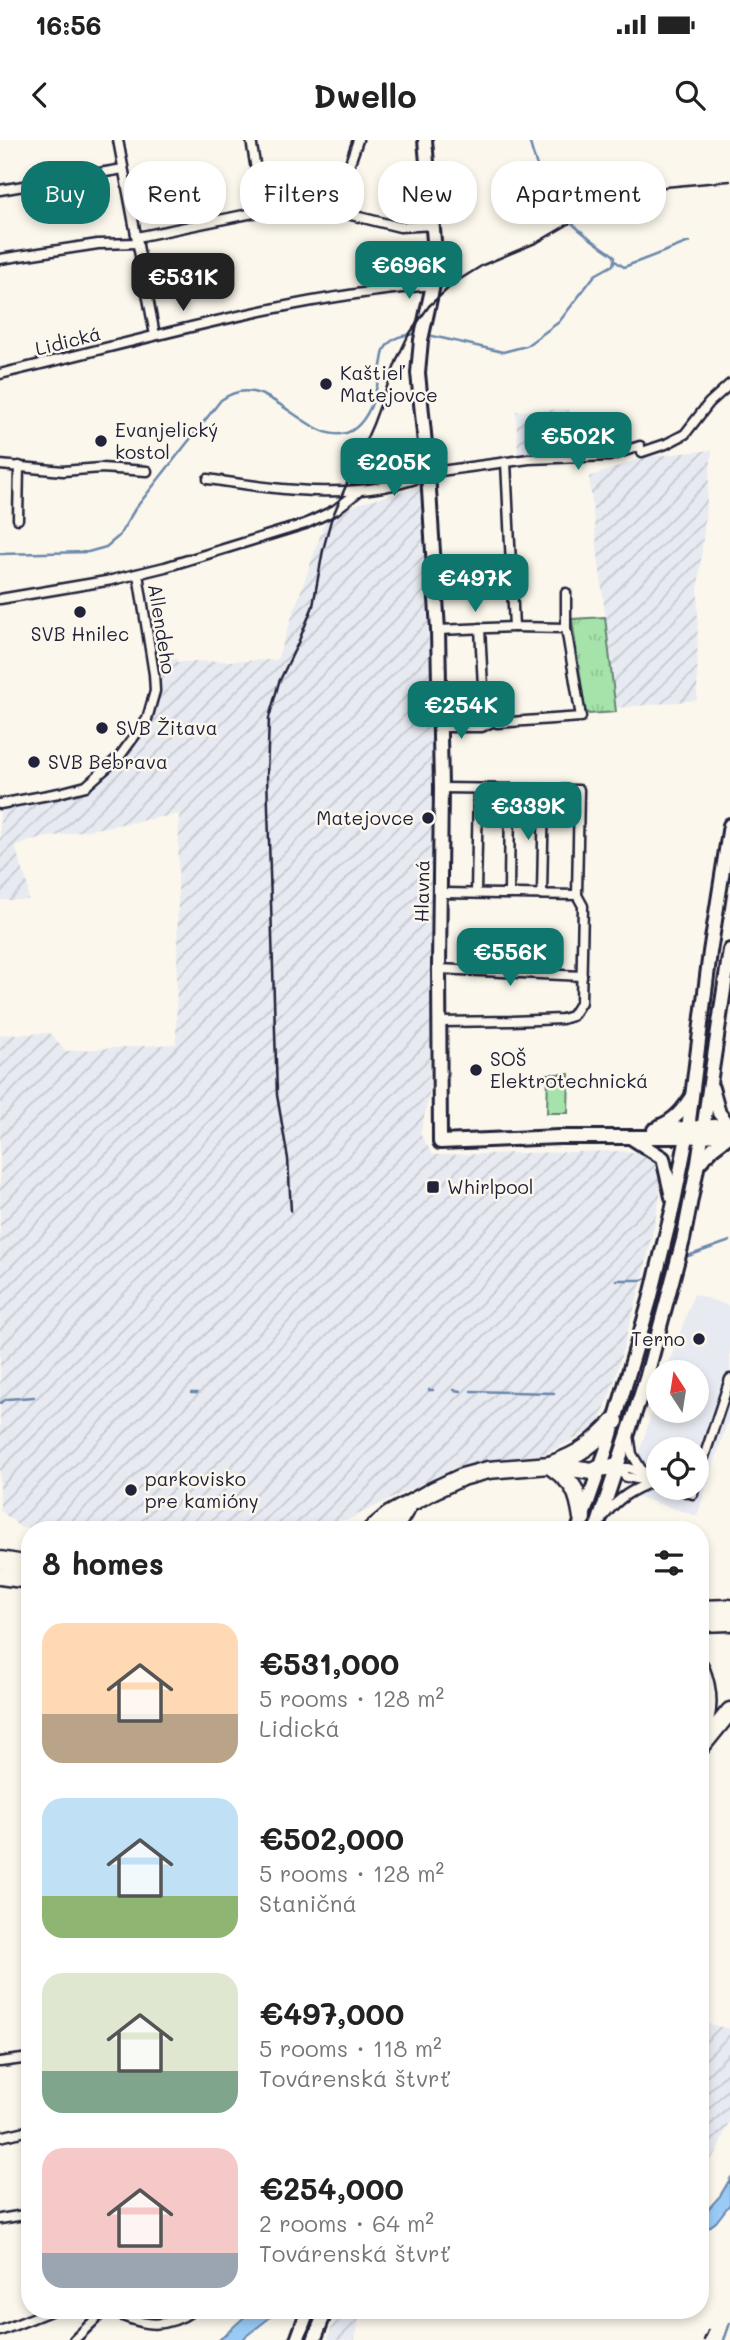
<!DOCTYPE html>
<meta charset="utf-8">
<style>
:root{--surface:#fff;--page:#f2f2f2;--text:#222;--muted:#767676;--accent:#0f766e}
body{margin:0;font-family:Mali,sans-serif;background:var(--page);color:var(--text);height:100vh;display:flex;flex-direction:column;font-size:26px;white-space:nowrap}
*{box-sizing:border-box;margin:0}
p{font-size:23px;color:var(--muted)}
.icon{flex:none;width:38px;height:38px;fill:none;stroke:currentColor;stroke-width:2;stroke-linecap:round;stroke-linejoin:round}
.map{position:relative;flex:1;overflow:hidden}
.side{position:absolute;left:21px;top:1381px;width:688px;height:798px;display:flex;flex-direction:column;background:var(--surface);border-radius:28px;box-shadow:0 4px 10px #0003}
.side>*{flex:none}
.top-card{position:absolute;left:21px;top:21px;width:690px;height:63px;display:flex;gap:14px}
.needle{width:46px;rotate:348deg}
.tools{position:absolute;left:646px;top:1220px;display:grid;gap:14px}
.tools a{display:grid;place-items:center;width:63px;height:63px;border-radius:50%;background:var(--surface);box-shadow:0 4px 10px #0003;font-size:35px}
.price{position:absolute;translate:-50% -60px;padding:0 16px;border-radius:14px;background:var(--accent);color:#fff;font-size:23px;line-height:46px;filter:drop-shadow(0 2px 4px #0008)}
.price::after{content:'';position:absolute;left:50%;top:42px;width:21px;height:16px;margin-left:-10px;background:inherit;clip-path:polygon(0 0,100% 0,50% 100%)}
.price.current{background:#222;color:#fff}
ul{padding:0;list-style:none}
li{display:flex;align-items:center;gap:21px;height:175px;padding:0 21px}
li span{display:grid;place-items:center;flex:none;width:196px;height:140px;border-radius:21px;color:#555}
li>.icon{margin-inline-start:auto}
span .icon{width:84px;height:84px;fill:#fffc;stroke-width:1}
li b{font-size:30px}
h2{display:flex;justify-content:space-between;align-items:center;height:84px;padding:0 21px;font-size:30px}
.chip{padding:0 24px;border-radius:28px;background:var(--surface);box-shadow:0 4px 10px #0003;font-size:24px;line-height:63px}
.chip.current{background:var(--accent);color:#fff}
.status{display:flex;justify-content:space-between;align-items:center;height:49px;padding:0 35px;background:var(--surface);direction:ltr}
.status svg{height:19px;fill:currentColor}
header{display:flex;justify-content:space-between;align-items:center;height:91px;padding:0 21px;background:var(--surface);font-size:32px;font-weight:700}
.map>svg:first-child{display:block}
</style>
<div class="status"><b>16:56</b><svg viewBox="0 0 49 12"><path d="M0 12V9h3v3zM5 12V6h3v6zM10 12V3h3v9zM15 12V0h3v12zM26 1h20v11H26zM47 4h2v5h-2z"/></svg></div>
<header><svg class="icon" aria-label="back" viewBox="0 0 24 24"><path d="M15 5l-7 7 7 7"/></svg>Dwello<svg class="icon" aria-label="search" viewBox="0 0 24 24"><circle cx="10" cy="10" r="6"/><path d="M15 15l6 6"/></svg></header>
<div class="map">
<svg width="730" height="2200" viewBox="0 0 730 2200">
<defs>
<pattern id="industrial-furrows" width="10" height="10" patternUnits="userSpaceOnUse" patternTransform="scale(1.75)"><rect width="10" height="10" fill="#e7eaf1"/><path d="M-1 1l2-2M0 10L10 0M9 11l2-2" fill="none" stroke="#c6c8d0"/></pattern>
<pattern id="grass-tufts" width="24" height="20" patternUnits="userSpaceOnUse" patternTransform="scale(1.75)"><rect width="24" height="20" fill="#a6e3aa"/><path d="M3 7l-1-3M5 7V3M7 7l1-3M15 17l-1-3M17 17v-4M19 17l1-3" fill="none" stroke="#8fc293"/></pattern>
</defs>
<rect width="100%" height="100%" fill="#fbf7ec"/>
<filter id="ink" filterUnits="userSpaceOnUse"><feTurbulence type="fractalNoise" baseFrequency=".0143" numOctaves="2"/><feDisplacementMap in="SourceGraphic" scale="14" xChannelSelector="R" yChannelSelector="G"/><feConvolveMatrix kernelMatrix="1 2 1 2 8 2 1 2 1" color-interpolation-filters="sRGB"/></filter>
<g filter="url(#ink)">
<path fill="#e7eaf1" fill-rule="evenodd" d="M 694,1154 L 730,1166 L 730,1274 L 697,1376 L 626,1353 L 658,1254 L 658,1270 L 696,1270 L 696,1232 L 666,1232 ZM 658,1309 L 696,1309 L 696,1348 L 658,1348 Z"/>
<g fill="url(#industrial-furrows)">
<polygon points="569,269 572,312 518,313 516,271"/>
<polygon points="712,310 698,449 697,560 616,568 589,337 644,317"/>
<polygon points="420,347 426,428 432,593 433,742 429,956 420,994 433,1015 621,1011 647,1014 659,1030 660,1057 644,1132 614,1242 598,1287 547,1313 459,1326 347,1380 225,1389 190,1381 21,1388 0,1370 0,895 50,893 66,911 176,904 179,674 32,700 15,707 28,745 28,760 0,760 0,669 42,662 85,651 120,625 146,587 159,557 164,519 177,519 177,522 277,520 326,379 360,363"/>
<polygon points="700,1882 730,1889 730,1978 717,2012 700,2033"/>
<polygon points="338,2170 361,2170 355,2200 327,2200"/>
</g>
<polygon fill="url(#grass-tufts)" stroke="#648272" stroke-width="2" points="605,477 616,572 589,574 585,570 572,479"/>
<polygon fill="#a6e3aa" stroke="#648272" stroke-width="2" points="548,934 569,934 568,973 547,973"/>
<g fill="#9acbf6" stroke="#6a87ab" stroke-width="2">
<polygon points="730,2039 730,2064 716,2082 700,2094 700,2078 720,2056"/>
<polygon points="252,2170 286,2170 272,2176 241,2200 219,2200"/>
</g>
<g fill="none" stroke-linecap="round" stroke-linejoin="round">
<g stroke="#6a87ab" stroke-width="2.5">
<polyline points="615,121 624,127 689,102"/>
<path d="M 428,195 L 503,212 L 526,206 L 559,182 L 595,135 L 613,125 L 615,117 L 612,114 C 560,79 546,61 529,0"/>
<path d="M 0,414 L 88,412 L 106,407 L 119,396 L 135,369 L 221,260 C 232,252 244,249 257,253 C 292,262 340,331 370,268 C 378,250 380,229 384,210 C 392,196 403,195 418,194"/>
<polyline points="688,1116 730,1101"/>
<polyline points="616,1140 642,1140 648,1137"/>
<polyline points="429,1250 433,1250"/>
<polyline points="454,1250 461,1251"/>
<polyline points="471,1251 554,1253"/>
<polyline points="191,1253 197,1253"/>
<polyline points="0,1263 7,1259 34,1257"/>
<polyline points="724,2200 730,2183"/>
</g>
<g stroke="#22223b" stroke-width="13">
<g id="street">
<polyline points="118,0 155,195"/>
<polyline points="251,0 263,71"/>
<polyline points="290,32 345,29 350,23 358,0"/>
<polyline points="0,50 123,29"/>
<polyline points="137,97 263,71 301,76 347,74 400,87 434,85"/>
<polyline points="0,119 98,104 138,103"/>
<path d="M 0,234 C 144,200 285,157 433,145"/>
<polyline points="642,312 666,304 685,294 709,263 730,244"/>
<polyline points="0,325 63,331 101,328 147,331"/>
<path d="M 208,339 C 281,350 364,363 433,332 L 529,319 L 609,316 L 640,306"/>
<polyline points="18,379 19,326"/>
<polyline points="566,453 566,488"/>
<polyline points="0,459 112,440 165,427 305,384 335,370 358,352"/>
<polyline points="480,488 484,567 489,579 497,583 581,577 566,488 514,487 506,322"/>
<polyline points="438,490 514,487"/>
<polyline points="440,587 482,587 492,582"/>
<polyline points="0,664 59,653 86,646 120,616 147,579 155,551 154,534 138,434"/>
<polyline points="441,753 577,755"/>
<polyline points="476,753 478,649"/>
<polyline points="509,754 510,649"/>
<polyline points="542,754 544,650"/>
<polyline points="439,829 582,836"/>
<polyline points="440,882 512,881 562,879 572,876 581,862 583,766 577,755 579,650 441,648"/>
<polyline points="629,1295 632,1314 644,1334"/>
<polyline points="617,1328 626,1337 648,1341"/>
<polyline points="617,1328 629,1328 644,1334"/>
<polyline points="696,1341 730,1239"/>
<polyline points="674,1348 693,1354 694,1348"/>
<path d="M 604,1376 C 619,1357 632,1350 654,1341"/>
<polyline points="0,1922 30,1918"/>
<polyline points="0,1997 30,1990"/>
<polyline points="0,2079 30,2074"/>
<path d="M 108,2170 C 141,2184 162,2192 194,2170"/>
<polyline points="0,2191 53,2170"/>
<polyline points="74,2200 105,2170"/>
</g>
</g>
<g stroke="#22223b" stroke-width="18">
<g id="primary">
<polyline points="425,0 435,112 433,145 421,200 418,233 428,334 438,490 441,648 439,827 440,1002 559,997 687,997 730,994"/>
<polyline points="712,948 719,973 729,985"/>
<path d="M 660,986 C 675,980 683,970 692,956"/>
<polyline points="654,990 730,985"/>
<polyline points="630,997 663,1018 672,1057"/>
<polyline points="699,1023 713,1008 729,996"/>
<polyline points="578,1390 607,1308 650,1160 673,1067 687,997 710,812 730,685"/>
<polyline points="596,1390 646,1239 683,1100 698,1023 730,810"/>
<polyline points="297,2200 308,2170"/>
<polyline points="314,2200 326,2170"/>
</g>
</g>
<g stroke="#22223b" stroke-width="21">
<g id="highway">
<path d="M 552,1324 C 581,1314 594,1303 615,1281"/>
<path d="M 552,1327 C 574,1343 578,1351 582,1378"/>
<polyline points="371,1390 389,1375 434,1350 462,1337 488,1330 550,1325 592,1331 601,1327 617,1328"/>
<polyline points="393,1390 407,1367"/>
<polyline points="0,1420 30,1425"/>
<polyline points="0,1436 30,1440"/>
<polyline points="700,1469 730,1468"/>
<polyline points="700,1483 730,1482"/>
<path d="M 700,1527 C 709,1549 711,1571 700,1593"/>
<polyline points="700,1608 730,1571"/>
</g>
</g>
<use href="#street" stroke="#fbf7ec" stroke-width="8"/>
<use href="#primary" stroke="#fbf7ec" stroke-width="12"/>
<use href="#highway" stroke="#fbf7ec" stroke-width="16"/>
<g stroke="#22223b" stroke-width="2.5">
<polyline points="291,1071 288,1019 277,955 267,636 269,578 279,542 298,503 313,466 323,410 331,380 373,284 398,217 408,196 429,166 454,143 483,125 538,102 598,67 620,57 655,48 730,41"/>
<polyline points="704,2200 708,2191"/>
</g>
</g>
</g>
<g fill="#22223b" stroke="#fbf7ec" stroke-width="2.5">
<circle cx="326" cy="244" r="7"/>
<circle cx="101" cy="301" r="7"/>
<circle cx="80" cy="472" r="7"/>
<circle cx="102" cy="588" r="7"/>
<circle cx="34" cy="622" r="7"/>
<circle cx="428" cy="678" r="7"/>
<circle cx="476" cy="930" r="7"/>
<rect x="426" y="1040" width="14" height="14" rx="3.5"/>
<circle cx="699" cy="1199" r="7"/>
<circle cx="131" cy="1350" r="7"/>
</g>
<g text-anchor="middle" stroke-width="5" stroke-linejoin="round" paint-order="stroke">
<g font-size="19" fill="#22223b" stroke="#fbf7ec">
<text transform="translate(68 201) rotate(-14)" y="7">Lidická</text>
<text transform="translate(162 489) rotate(81)" y="7">Allendeho</text>
<text transform="translate(422 751) rotate(-89)" y="7">Hlavná</text>
</g>
<g font-size="19" fill="#22223b" stroke="#fbf7ec" text-anchor="start">
<text x="340" y="240">Kaštieľ<tspan x="340" dy="22">Matejovce</tspan></text>
<text x="115" y="297">Evanjelický<tspan x="115" dy="22">kostol</tspan></text>
<text x="80" y="501" text-anchor="middle">SVB Hnilec</text>
<text x="116" y="595">SVB Žitava</text>
<text x="48" y="629">SVB Bebrava</text>
<text x="414" y="685" text-anchor="end">Matejovce</text>
<text x="490" y="926">SOŠ<tspan x="490" dy="22">Elektrotechnická</tspan></text>
<text x="447" y="1054">Whirlpool</text>
<text x="685" y="1206" text-anchor="end">Terno</text>
<text x="145" y="1346">parkovisko<tspan x="145" dy="22">pre kamióny</tspan></text>
</g>
</g>
</svg>
<div class="tools">
<a><svg class="needle" viewBox="-14 -14 28 28"><path d="M0-13l5 13h-10z" fill="#e53935"/><path d="M0 13l5-13h-10z" fill="#767676"/></svg></a>
<a><svg class="icon" aria-label="locate" viewBox="0 0 24 24"><circle cx="12" cy="12" r="6"/><path d="M12 2v4M12 18v4M2 12h4M18 12h4"/></svg></a>
</div>
<b class="price" style="left:409px;top:161px">€696K</b>
<b class="price current" style="left:183px;top:173px">€531K</b>
<b class="price" style="left:578px;top:332px">€502K</b>
<b class="price" style="left:394px;top:358px">€205K</b>
<b class="price" style="left:475px;top:474px">€497K</b>
<b class="price" style="left:461px;top:601px">€254K</b>
<b class="price" style="left:528px;top:702px">€339K</b>
<b class="price" style="left:510px;top:848px">€556K</b>
<div class="top-card">
<a class="chip current">Buy</a>
<a class="chip">Rent</a>
<a class="chip">Filters</a>
<a class="chip">New</a>
<a class="chip">Apartment</a>
</div>
<section class="side">
<h2>8 homes<svg class="icon" aria-label="filters" viewBox="0 0 24 24"><path d="M4 7h16M4 17h16"/><circle cx="9" cy="7" r="2"/><circle cx="15" cy="17" r="2"/></svg></h2>
<ul>
<li><span style="background:linear-gradient(#ffd9b3 65%,#b9a48a 0)"><svg class="icon" aria-label="home" viewBox="0 0 24 24"><path d="M3 11l9-7 9 7M6 9v11h12V9"/></svg></span><div><b>€531,000</b><p>5 rooms · 128 m²</p><p>Lidická</p></div></li>
<li><span style="background:linear-gradient(#bfe0f5 70%,#8fb573 0)"><svg class="icon" aria-label="home" viewBox="0 0 24 24"><path d="M3 11l9-7 9 7M6 9v11h12V9"/></svg></span><div><b>€502,000</b><p>5 rooms · 128 m²</p><p>Staničná</p></div></li>
<li><span style="background:linear-gradient(#dfe7d0 70%,#7fa58c 0)"><svg class="icon" aria-label="home" viewBox="0 0 24 24"><path d="M3 11l9-7 9 7M6 9v11h12V9"/></svg></span><div><b>€497,000</b><p>5 rooms · 118 m²</p><p>Továrenská štvrť</p></div></li>
<li><span style="background:linear-gradient(#f6c9c9 75%,#9aa5b1 0)"><svg class="icon" aria-label="home" viewBox="0 0 24 24"><path d="M3 11l9-7 9 7M6 9v11h12V9"/></svg></span><div><b>€254,000</b><p>2 rooms · 64 m²</p><p>Továrenská štvrť</p></div></li>
</ul>
</section>
</div>
